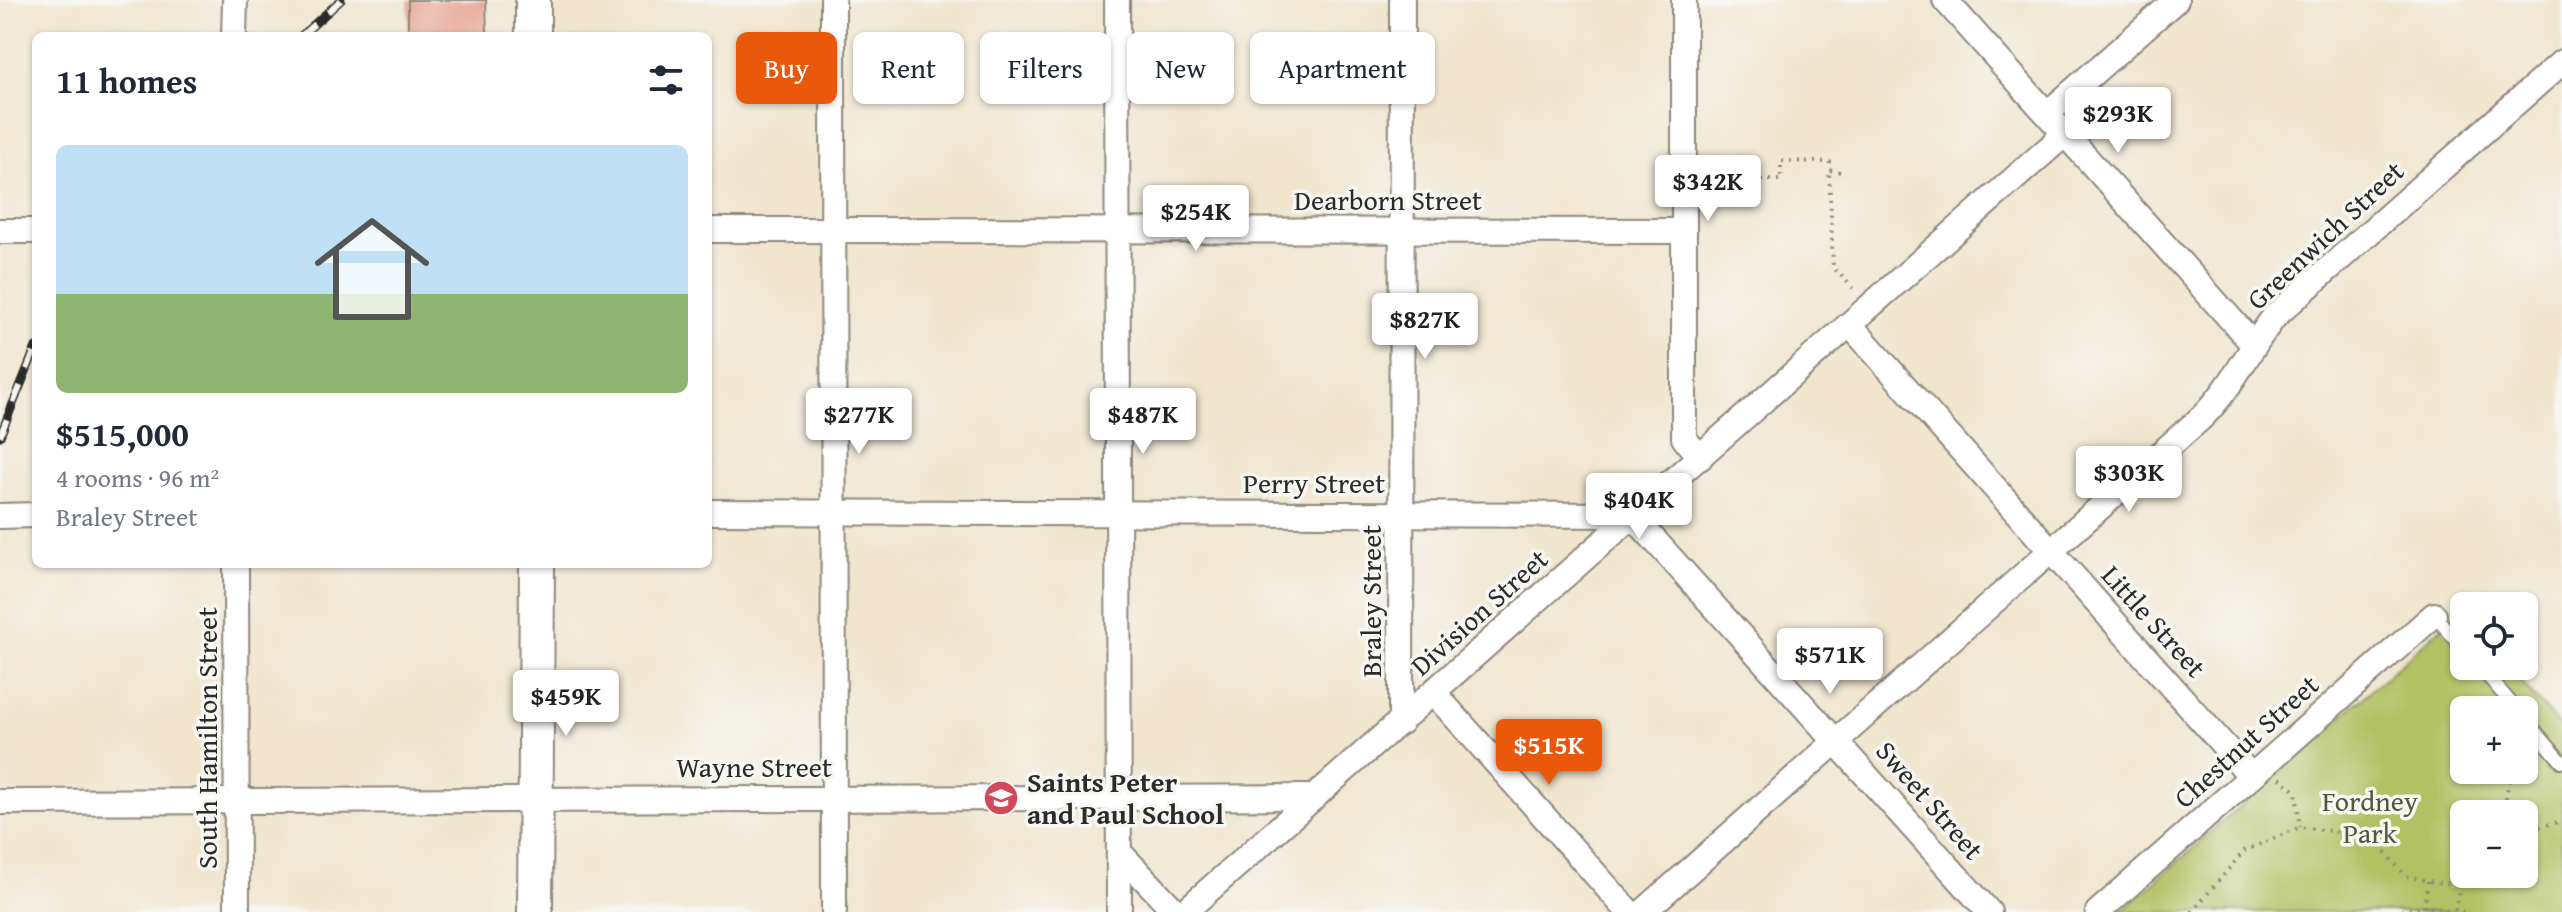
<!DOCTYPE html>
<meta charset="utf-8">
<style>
:root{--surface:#fff;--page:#f2f2f3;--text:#1f2937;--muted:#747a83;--accent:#ea580c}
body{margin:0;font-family:"Gentium Book Plus",serif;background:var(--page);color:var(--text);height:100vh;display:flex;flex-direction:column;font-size:30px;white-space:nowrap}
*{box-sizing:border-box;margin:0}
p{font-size:26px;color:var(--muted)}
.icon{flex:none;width:44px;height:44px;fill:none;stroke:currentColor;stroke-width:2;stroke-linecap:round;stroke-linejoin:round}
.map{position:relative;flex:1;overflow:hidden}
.details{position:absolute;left:32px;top:32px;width:680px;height:536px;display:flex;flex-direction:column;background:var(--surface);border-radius:12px;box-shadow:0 2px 6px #0004}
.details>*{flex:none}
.hud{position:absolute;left:736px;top:32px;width:760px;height:72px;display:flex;gap:16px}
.fabs{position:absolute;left:2450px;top:592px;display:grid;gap:16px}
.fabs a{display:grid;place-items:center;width:88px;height:88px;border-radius:12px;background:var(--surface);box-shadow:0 2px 6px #0004;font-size:40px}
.price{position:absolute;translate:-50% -68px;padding:0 18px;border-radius:8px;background:#fff;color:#222;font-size:26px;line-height:52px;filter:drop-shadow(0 2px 4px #0008)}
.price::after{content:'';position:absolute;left:50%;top:48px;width:24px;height:18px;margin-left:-12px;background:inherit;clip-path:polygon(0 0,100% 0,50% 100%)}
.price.active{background:var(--accent);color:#fff}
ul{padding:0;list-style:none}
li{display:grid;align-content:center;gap:16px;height:424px;padding:0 24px}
li span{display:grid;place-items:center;height:248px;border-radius:12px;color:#555}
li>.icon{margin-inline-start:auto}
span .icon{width:144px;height:144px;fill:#fffc;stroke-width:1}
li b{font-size:34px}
h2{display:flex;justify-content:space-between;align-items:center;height:96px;padding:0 24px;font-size:34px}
.chip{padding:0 28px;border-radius:12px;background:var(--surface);box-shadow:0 2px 6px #0004;font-size:28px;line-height:72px}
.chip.active{background:var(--accent);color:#fff}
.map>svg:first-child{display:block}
</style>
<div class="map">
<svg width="2562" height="912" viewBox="0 0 2562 912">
<rect width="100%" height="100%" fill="#f6f6f2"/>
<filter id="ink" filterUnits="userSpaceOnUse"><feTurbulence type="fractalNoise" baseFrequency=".0125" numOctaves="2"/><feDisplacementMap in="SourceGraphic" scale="16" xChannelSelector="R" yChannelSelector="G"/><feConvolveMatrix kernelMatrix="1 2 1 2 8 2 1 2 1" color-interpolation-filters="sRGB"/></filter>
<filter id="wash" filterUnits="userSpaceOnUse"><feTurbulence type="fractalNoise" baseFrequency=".006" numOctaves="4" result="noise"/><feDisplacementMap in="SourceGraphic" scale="32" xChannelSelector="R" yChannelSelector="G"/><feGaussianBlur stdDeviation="1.8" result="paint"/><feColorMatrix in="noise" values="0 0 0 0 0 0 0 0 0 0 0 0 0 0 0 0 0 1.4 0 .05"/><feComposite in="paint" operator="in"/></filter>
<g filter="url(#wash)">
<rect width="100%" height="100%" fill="#f1e5cd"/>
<path fill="#b2c164" stroke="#6e7648" stroke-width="2" fill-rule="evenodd" d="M 2458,613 L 2464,620 L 2464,666 L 2506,666 L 2562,729 L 2562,912 L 2121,912 ZM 2464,710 L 2524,710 L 2524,770 L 2464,770 ZM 2464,814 L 2524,814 L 2524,874 L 2464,874 Z"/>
<g id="blocks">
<polygon fill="#e59683" points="408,0 486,0 487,36 408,36"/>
</g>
</g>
<g filter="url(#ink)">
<use href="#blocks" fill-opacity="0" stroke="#8e887c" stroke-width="2"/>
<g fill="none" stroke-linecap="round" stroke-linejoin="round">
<g stroke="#8e887c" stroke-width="16">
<g id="lane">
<polyline points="2434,615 2464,649"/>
<polyline points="2479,666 2517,710"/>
<polyline points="2524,718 2562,762"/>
</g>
</g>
<g stroke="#8e887c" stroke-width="28">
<g id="street">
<polyline points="833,0 834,912"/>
<polyline points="1117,0 1119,912"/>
<polyline points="1684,0 1684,438 1700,458"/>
<polyline points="1945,0 2253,344"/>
<polyline points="234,36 235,0"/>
<polyline points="2048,113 2176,0"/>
<polyline points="708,230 1684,231"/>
<polyline points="0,231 36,231"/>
<polyline points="1851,326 2251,776"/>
<polyline points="708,512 1632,515 1989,912"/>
<polyline points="0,516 36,515"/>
<polyline points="236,564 237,912"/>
<polyline points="1434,693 1629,912"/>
<polyline points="1401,722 1402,0"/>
<polyline points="0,802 1315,797"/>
<polyline points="1120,853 1176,912"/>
<polyline points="1184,912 2066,133"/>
<path d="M 1643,912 L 2201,418 C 2233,387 2248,350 2275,316 L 2562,62"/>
<polyline points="2098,912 2434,615"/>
</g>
</g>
<g stroke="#8e887c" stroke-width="38">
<g id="secondary">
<polyline points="533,0 533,36"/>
<polyline points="535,912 537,564"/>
</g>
</g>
<g stroke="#8e887c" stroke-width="4" stroke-dasharray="2 6" stroke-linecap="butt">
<polyline points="1840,172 1829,170 1833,267 1853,288"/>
<polyline points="1761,180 1781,180 1781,161 1830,162 1829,170"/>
<polyline points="2280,778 2296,791 2300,827"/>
<polyline points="2506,814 2506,794 2513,770"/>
<polyline points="2524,831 2562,821"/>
<polyline points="2428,881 2424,907 2468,912"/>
<polyline points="2455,910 2461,881"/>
<polyline points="2192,912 2244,851 2300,827 2347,833 2379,846 2406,876 2444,884 2483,874"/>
<polyline points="2393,912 2424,907"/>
</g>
<use href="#lane" stroke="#fff" stroke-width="12"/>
<use href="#street" stroke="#fff" stroke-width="24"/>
<use href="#secondary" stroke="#fff" stroke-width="34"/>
<g stroke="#2b2b2b" stroke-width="9">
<g id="rail">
<polyline points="301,36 341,0"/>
<polyline points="0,436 36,347"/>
</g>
</g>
<use href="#rail" stroke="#f6f6f2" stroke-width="6" stroke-dasharray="18" stroke-linecap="butt"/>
</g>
</g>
<defs>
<g id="school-disc" transform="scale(1.8)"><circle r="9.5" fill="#d1495b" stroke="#f6f6f2"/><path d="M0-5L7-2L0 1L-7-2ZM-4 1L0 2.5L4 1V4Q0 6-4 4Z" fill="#fff"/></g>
</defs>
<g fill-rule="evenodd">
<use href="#school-disc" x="1001" y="798"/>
</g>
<g text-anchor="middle" stroke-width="7" stroke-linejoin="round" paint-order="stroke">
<g font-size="28" fill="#2b2b2b" stroke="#f6f6f2">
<text x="1388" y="210">Dearborn Street</text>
<text transform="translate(2325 235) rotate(-43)" y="10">Greenwich Street</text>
<text x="1314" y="493">Perry Street</text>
<text transform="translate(1371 601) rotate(-90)" y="10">Braley Street</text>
<text transform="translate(1479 612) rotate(-42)" y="10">Division Street</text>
<text transform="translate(2154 621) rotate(48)" y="10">Little Street</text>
<text transform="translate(207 738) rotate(-90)" y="10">South Hamilton Street</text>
<text transform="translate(2246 741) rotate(-42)" y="10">Chestnut Street</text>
<text x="754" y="777">Wayne Street</text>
<text transform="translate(1930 800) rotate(49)" y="10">Sweet Street</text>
</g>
<g font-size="28" font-weight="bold" fill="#2b2b2b" stroke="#f6f6f2" text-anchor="start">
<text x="1027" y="792">Saints Peter<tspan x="1027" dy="32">and Paul School</tspan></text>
</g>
<g font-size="28" fill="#54583c" stroke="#f6f6f2">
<text x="2370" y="811">Fordney<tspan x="2370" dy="32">Park</tspan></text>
</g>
</g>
</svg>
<div class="fabs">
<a><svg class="icon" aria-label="locate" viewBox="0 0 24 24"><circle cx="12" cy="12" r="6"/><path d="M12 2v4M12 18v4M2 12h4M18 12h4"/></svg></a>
<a>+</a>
<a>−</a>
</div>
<b class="price" style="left:2118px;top:155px">$293K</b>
<b class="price" style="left:1708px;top:223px">$342K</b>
<b class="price" style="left:1196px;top:253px">$254K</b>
<b class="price" style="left:1425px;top:361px">$827K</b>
<b class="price" style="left:859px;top:456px">$277K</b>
<b class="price" style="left:1143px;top:456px">$487K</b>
<b class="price" style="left:2129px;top:514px">$303K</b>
<b class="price" style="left:1639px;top:541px">$404K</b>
<b class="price" style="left:1830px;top:696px">$571K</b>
<b class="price" style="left:566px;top:738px">$459K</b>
<b class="price active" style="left:1549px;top:787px">$515K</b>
<div class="hud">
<a class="chip active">Buy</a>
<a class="chip">Rent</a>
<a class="chip">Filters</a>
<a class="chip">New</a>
<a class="chip">Apartment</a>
</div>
<section class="details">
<h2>11 homes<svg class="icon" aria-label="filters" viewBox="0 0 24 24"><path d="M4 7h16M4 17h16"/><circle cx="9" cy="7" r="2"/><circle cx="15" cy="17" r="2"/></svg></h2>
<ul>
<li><span style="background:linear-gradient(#bfe0f5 60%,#8fb573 0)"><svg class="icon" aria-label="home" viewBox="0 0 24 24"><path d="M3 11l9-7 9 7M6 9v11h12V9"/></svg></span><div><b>$515,000</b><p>4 rooms · 96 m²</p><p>Braley Street</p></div></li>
</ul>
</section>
</div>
